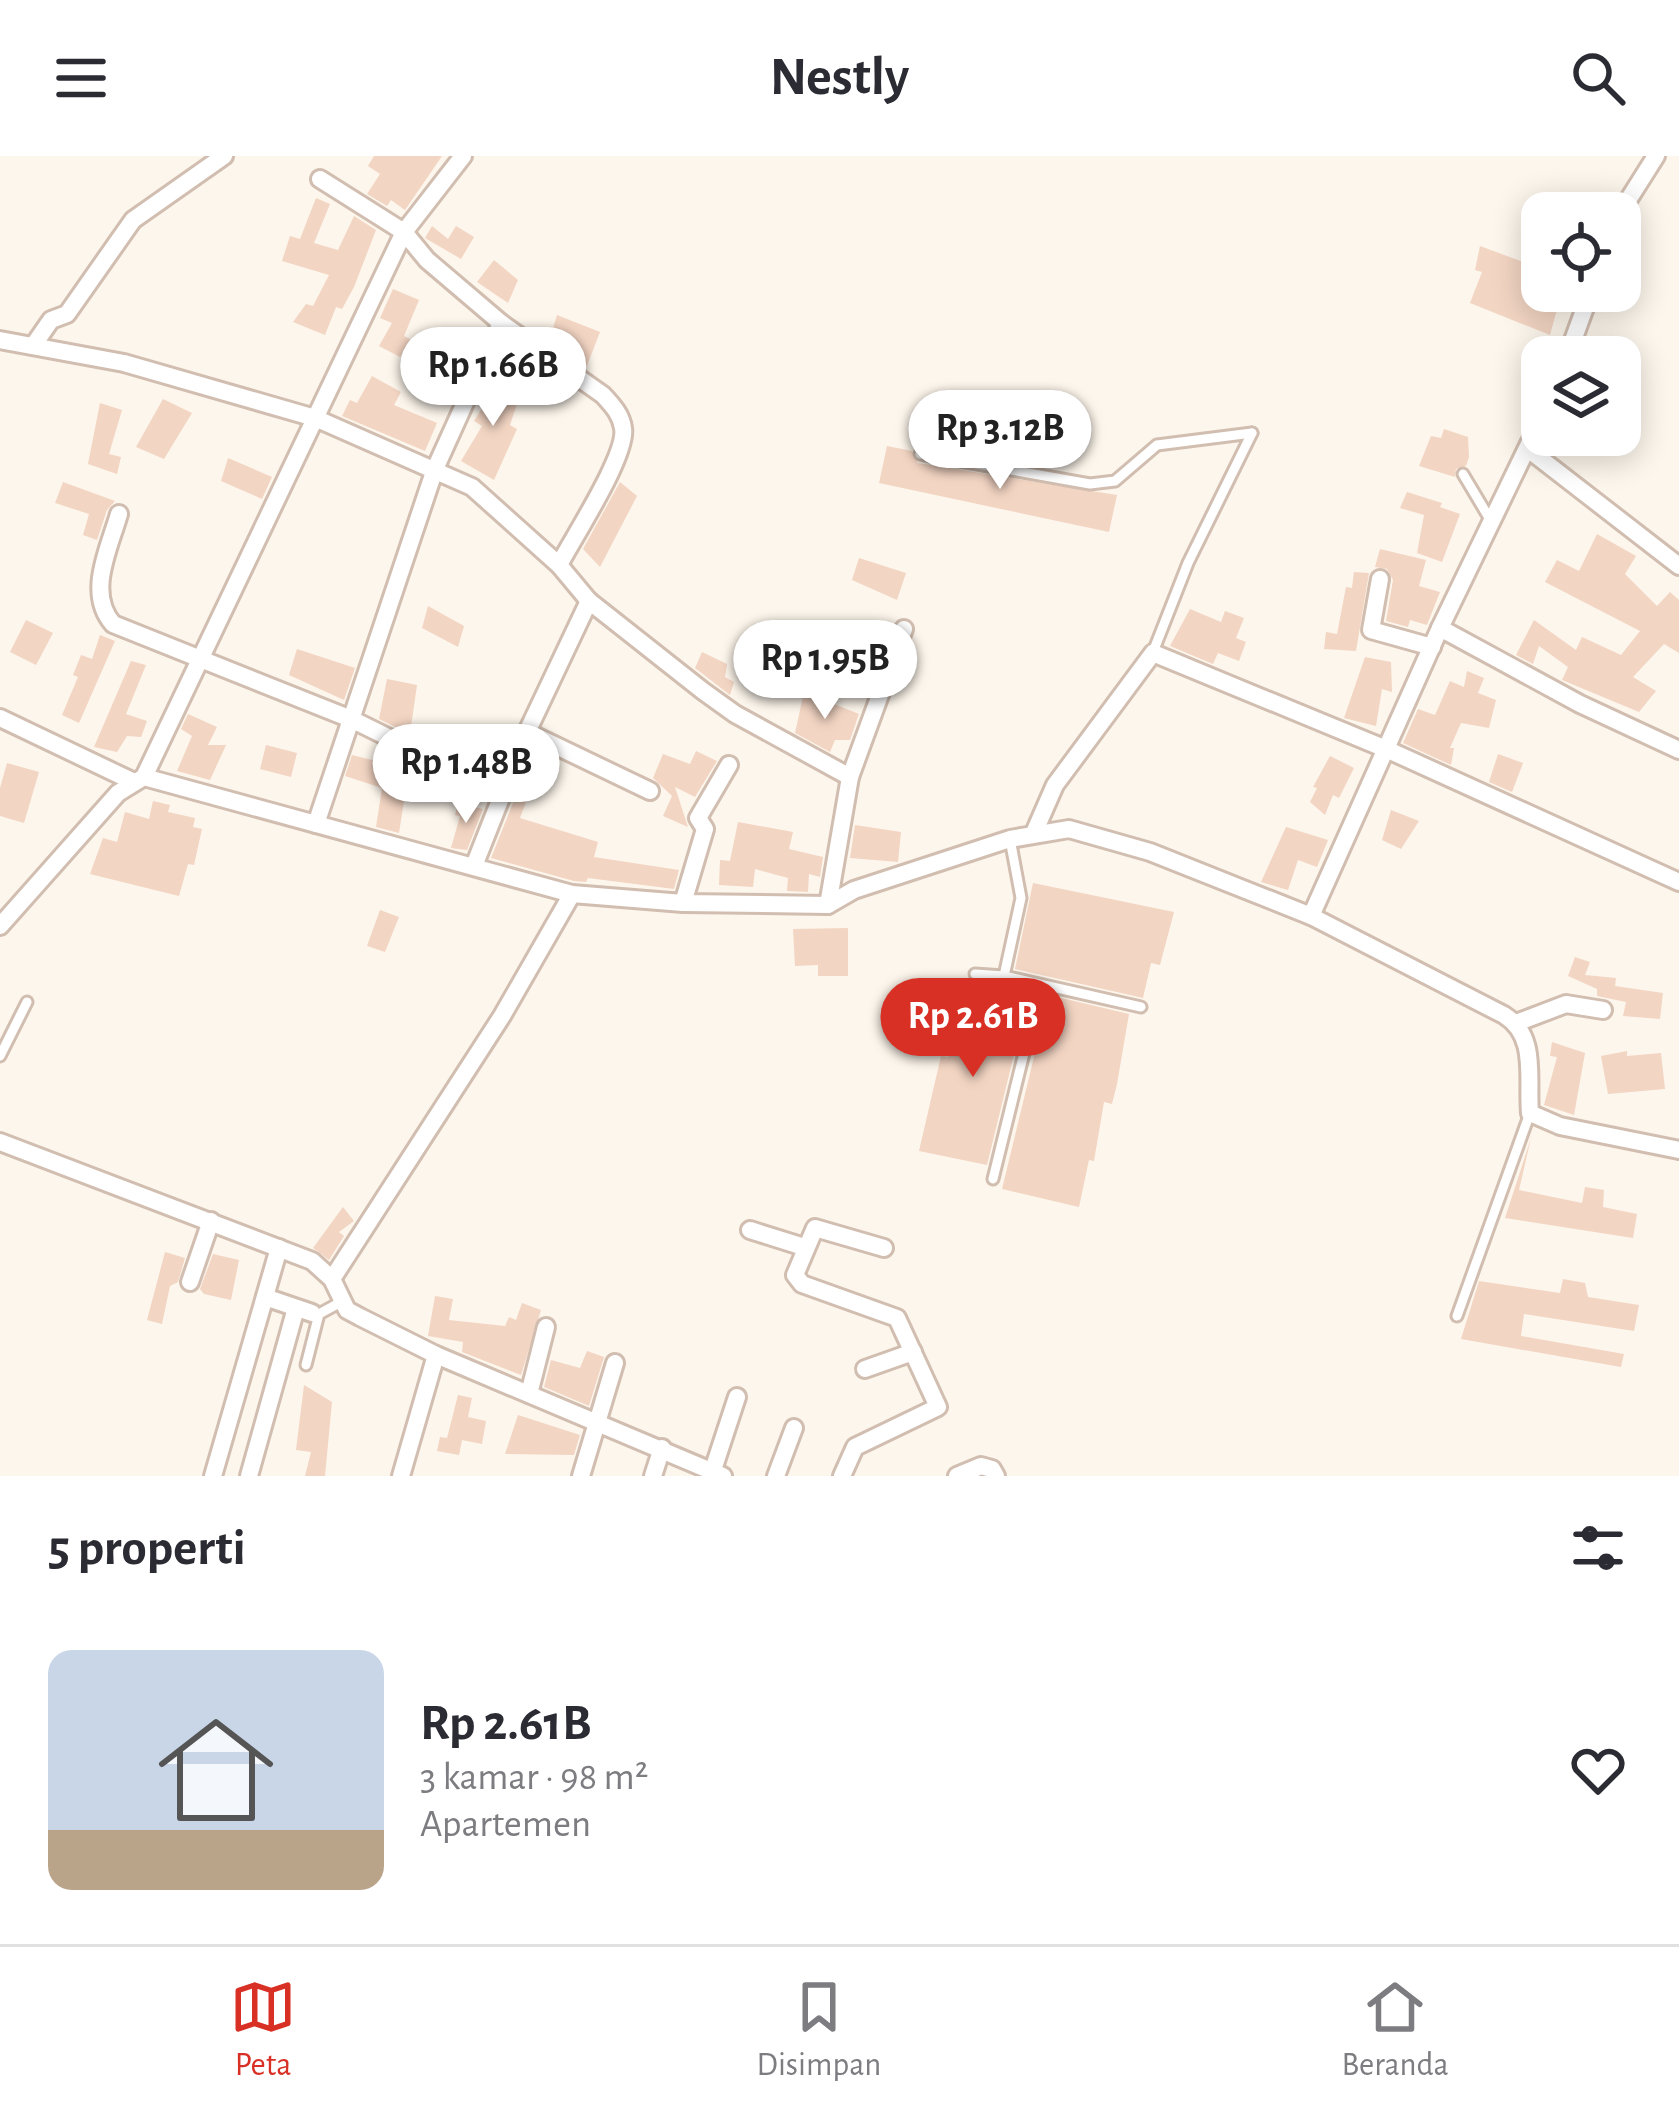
<!DOCTYPE html>
<html lang="id">
<meta charset="utf-8">
<style>
:root{--surface:#fff;--page:#f7f7f7;--text:#2b2b33;--muted:#7c7c81;--line:#e1e1e2;--accent:#d93025}
body{margin:0;font-family:"Alegreya Sans",sans-serif;background:var(--page);color:var(--text);height:100vh;display:flex;flex-direction:column;font-size:45px;white-space:nowrap}
*{box-sizing:border-box;margin:0}
p{font-size:39px;color:var(--muted)}
.icon{flex:none;width:66px;height:66px;fill:none;stroke:currentColor;stroke-width:2;stroke-linecap:round;stroke-linejoin:round}
.map{position:relative;height:1320px;overflow:hidden}
.side{display:flex;flex-direction:column;background:var(--surface);flex:1}
.side>*{flex:none}
.fabs{position:absolute;left:1521px;top:36px;display:grid;gap:24px}
.fabs a{display:grid;place-items:center;width:120px;height:120px;border-radius:24px;background:var(--surface);box-shadow:0 6px 30px #0003;font-size:60px}
.price{position:absolute;translate:-50% -102px;padding:0 27px;border-radius:42px;background:#fff;color:#222;font-size:39px;line-height:78px;filter:drop-shadow(0 3px 6px #0008)}
.price::after{content:'';position:absolute;left:50%;top:72px;width:36px;height:27px;margin-left:-18px;background:inherit;clip-path:polygon(0 0,100% 0,50% 100%)}
.price.on{background:var(--accent);color:#fff}
ul{padding:0;list-style:none}
li{display:flex;align-items:center;gap:36px;height:300px;padding:0 48px}
li span{display:grid;place-items:center;flex:none;width:336px;height:240px;border-radius:24px;color:#555}
li>.icon{margin-inline-start:auto}
span .icon{width:144px;height:144px;fill:#fffc;stroke-width:1}
li b{font-size:51px}
h2{display:flex;justify-content:space-between;align-items:center;height:144px;padding:0 48px;font-size:51px}
header{display:flex;justify-content:space-between;align-items:center;height:156px;padding:0 48px;background:var(--surface);font-size:54px;font-weight:700}
.dock{display:flex;justify-content:space-around;align-items:center;height:168px;border-top:3px solid var(--line);background:var(--surface);font-size:33px;color:var(--muted)}
.dock a{display:grid;justify-items:center;gap:6px}
.dock .on{color:var(--accent)}
.map>svg:first-child{display:block}
</style>
<header><svg class="icon" aria-label="menu" viewBox="0 0 24 24"><path d="M4 6h16M4 12h16M4 18h16"/></svg>Nestly<svg class="icon" aria-label="search" viewBox="0 0 24 24"><circle cx="10" cy="10" r="6"/><path d="M15 15l6 6"/></svg></header>
<div class="map">
<svg width="1679" height="1320" viewBox="0 0 1679 1320">
<rect width="100%" height="100%" fill="#fdf6ec"/>
<g fill="#f3d5c3">
<polygon points="374,0 442,0 405,54 391,44 387,50 367,38 380,18 368,10"/>
<polygon points="316,42 330,48 314,87 338,94 354,60 376,74 354,131 342,153 336,151 325,179 293,166 306,148 313,150 329,119 282,105 290,80 300,83"/>
<polygon points="432,70 448,83 456,70 474,81 461,103 425,82"/>
<polygon points="1480,90 1542,113 1542,135 1562,135 1550,179 1470,147 1482,116 1475,114"/>
<polygon points="494,104 518,124 508,147 477,126"/>
<polygon points="393,133 419,144 404,180 410,183 400,201 379,190 392,167 380,162"/>
<polygon points="557,159 600,176 586,212 549,185"/>
<polygon points="495,212 509,222 503,234 519,242 510,269 517,273 494,324 461,305 482,270 474,265 486,246"/>
<polygon points="372,220 401,236 394,249 437,267 425,295 342,260 350,244 357,247"/>
<polygon points="163,243 192,257 164,303 136,291"/>
<polygon points="100,247 122,254 109,298 121,301 117,318 88,308"/>
<polygon points="1444,273 1468,281 1469,301 1466,310 1456,313 1455,321 1419,310 1431,280 1441,282"/>
<polygon points="887,290 912,295 918,307 1117,339 1109,376 879,327"/>
<polygon points="228,302 272,321 262,343 221,325"/>
<polygon points="63,326 115,345 107,354 97,384 83,379 89,358 55,347"/>
<polygon points="620,326 637,340 600,411 583,393"/>
<polygon points="1407,336 1442,347 1440,351 1460,358 1442,406 1417,397 1424,359 1400,352"/>
<polygon points="1597,378 1636,400 1625,418 1657,450 1670,436 1679,444 1679,497 1664,488 1633,521 1656,535 1639,556 1562,524 1568,511 1539,490 1533,508 1516,499 1534,464 1576,494 1582,481 1621,499 1640,475 1545,426 1557,404 1579,415"/>
<polygon points="1380,393 1426,404 1419,430 1440,436 1427,469 1410,464 1408,471 1386,465 1393,424 1387,413 1375,411"/>
<polygon points="859,402 906,417 897,444 852,424"/>
<polygon points="1354,416 1369,417 1356,495 1324,493 1326,476 1337,478 1346,431 1352,432"/>
<polygon points="428,450 464,470 458,491 422,472"/>
<polygon points="1190,453 1221,466 1225,455 1244,462 1236,482 1246,486 1239,505 1218,497 1213,508 1170,490"/>
<polygon points="26,464 53,477 36,509 10,496"/>
<polygon points="100,479 115,485 79,567 62,559 78,521 73,519 81,499 92,503"/>
<polygon points="297,493 355,512 344,544 289,519"/>
<polygon points="702,496 727,508 725,521 734,526 730,539 695,512"/>
<polygon points="1365,501 1391,506 1392,536 1382,533 1376,570 1344,562"/>
<polygon points="131,505 146,509 126,558 147,565 141,581 127,580 117,596 94,591"/>
<polygon points="1467,515 1484,522 1478,537 1496,544 1489,572 1461,567 1450,592 1454,592 1451,609 1403,587 1418,553 1435,559 1450,525 1464,531"/>
<polygon points="387,523 417,529 410,578 379,563"/>
<polygon points="804,536 859,558 850,584 835,584 830,596 795,577"/>
<polygon points="188,558 217,571 208,589 226,589 210,624 177,615 192,580 181,573"/>
<polygon points="266,589 297,597 291,621 260,613"/>
<polygon points="696,595 717,605 695,641 675,631 688,671 663,660 672,640 653,622 663,598 690,608"/>
<polygon points="1498,598 1523,607 1512,636 1489,626"/>
<polygon points="352,599 409,613 399,677 376,671 382,632 345,620"/>
<polygon points="1330,600 1354,612 1339,642 1333,639 1325,659 1310,646 1317,632 1313,631"/>
<polygon points="7,607 39,616 24,667 0,660 0,632"/>
<polygon points="515,642 526,646 520,662 598,686 594,701 679,714 674,733 588,722 586,726 574,725 491,702"/>
<polygon points="153,645 170,649 168,656 195,662 193,671 202,673 194,709 188,708 179,740 90,718 103,682 117,686 125,656 149,663"/>
<polygon points="458,647 483,653 467,694 451,692 460,660 455,659"/>
<polygon points="1391,654 1419,665 1401,693 1382,684"/>
<polygon points="738,666 793,676 789,693 823,701 820,721 809,718 808,736 787,735 788,722 755,713 753,731 719,729 720,704 730,705"/>
<polygon points="855,669 901,676 898,706 850,702"/>
<polygon points="1286,671 1328,684 1317,711 1298,704 1288,734 1261,726"/>
<polygon points="1033,727 1174,756 1160,809 1151,807 1143,842 1015,813"/>
<polygon points="380,754 399,761 385,796 367,790"/>
<polygon points="848,772 848,820 818,820 818,809 795,810 793,773"/>
<polygon points="1575,801 1590,806 1585,819 1616,822 1615,830 1663,837 1660,863 1623,860 1626,846 1597,840 1597,833 1568,820"/>
<polygon points="958,837 1026,850 987,1009 919,995 941,900 948,901"/>
<polygon points="1049,839 1129,858 1117,928 1112,948 1104,946 1094,1005 1089,1004 1079,1051 1002,1033"/>
<polygon points="1552,886 1585,897 1574,959 1544,949 1557,901 1550,900"/>
<polygon points="1627,895 1627,900 1661,897 1665,933 1608,938 1601,900"/>
<polygon points="1531,982 1519,1034 1582,1047 1585,1031 1604,1034 1603,1051 1637,1058 1633,1082 1505,1062"/>
<polygon points="343,1051 354,1065 339,1076 344,1080 329,1104 313,1092"/>
<polygon points="165,1096 185,1102 178,1126 170,1130 162,1168 147,1164"/>
<polygon points="213,1098 239,1104 231,1144 204,1138 200,1133"/>
<polygon points="1563,1123 1585,1127 1588,1141 1639,1149 1634,1175 1524,1158 1521,1180 1624,1198 1621,1211 1461,1183 1479,1125 1560,1137"/>
<polygon points="435,1140 453,1143 449,1164 505,1170 509,1161 516,1164 522,1147 541,1154 521,1219 462,1196 463,1186 428,1180"/>
<polygon points="587,1195 604,1201 589,1250 544,1231 551,1204 580,1212"/>
<polygon points="304,1229 332,1246 325,1320 305,1320 311,1296 296,1294"/>
<polygon points="458,1239 472,1242 468,1261 486,1265 482,1288 462,1284 459,1299 437,1295 440,1281 447,1282"/>
<polygon points="518,1259 580,1279 574,1299 505,1298"/>
</g>
<g fill="none" stroke-linecap="round" stroke-linejoin="round">
<g stroke="#d1beb0" stroke-width="15">
<g id="lane">
<polyline points="920,298 1090,328 1115,325 1157,289 1252,277"/>
<polyline points="1463,318 1491,365"/>
<polyline points="1153,496 1188,407 1252,277"/>
<polyline points="1010,683 1021,742 1004,820 1141,851"/>
<polyline points="975,818 1004,820"/>
<polyline points="0,900 27,846"/>
<polyline points="993,1023 1040,832"/>
<polyline points="1457,1160 1530,957"/>
<polyline points="306,1209 319,1158 341,1146"/>
</g>
</g>
<g stroke="#d1beb0" stroke-width="22">
<g id="street">
<path d="M 320,23 L 404,76 L 427,104 L 501,167 L 603,239 C 612,249 621,258 623,272 C 628,298 573,382 559,409"/>
<polyline points="1620,57 1656,0"/>
<polyline points="0,184 124,207 315,262 472,331 559,409 589,445 703,535 735,558 850,621"/>
<polyline points="33,190 51,164 67,158 133,64 224,0"/>
<polyline points="1567,201 1591,135"/>
<polyline points="1528,293 1679,410"/>
<path d="M 119,358 C 109,393 86,437 113,468 L 351,563 L 501,637"/>
<polyline points="1380,423 1371,474 1432,491"/>
<polyline points="1440,472 1580,548 1679,594"/>
<polyline points="0,562 132,625"/>
<polyline points="527,576 650,635"/>
<polyline points="144,621 404,76 463,0"/>
<polyline points="316,668 435,313 501,167"/>
<polyline points="1034,677 1055,629 1153,497 1386,593 1679,726"/>
<polyline points="474,710 527,576 589,445"/>
<polyline points="683,747 705,673 698,662 729,609"/>
<polyline points="828,749 850,621 904,473"/>
<polyline points="1311,760 1440,472 1542,261"/>
<path d="M 0,770 L 118,637 L 144,621 L 572,738 L 683,747 L 828,749 L 854,734 L 1010,683 L 1069,673 L 1150,696 L 1311,760 L 1504,859 C 1538,880 1527,921 1530,957 L 1560,970 L 1679,994"/>
<polyline points="1516,867 1566,848 1603,854"/>
<polyline points="0,986 312,1105 332,1123 347,1154 360,1161 436,1199 723,1320"/>
<polyline points="750,1074 804,1091"/>
<polyline points="332,1123 502,860 572,738"/>
<polyline points="190,1126 211,1065"/>
<polyline points="265,1141 312,1157"/>
<polyline points="865,1213 913,1196"/>
<polyline points="529,1238 546,1171"/>
<polyline points="213,1320 279,1092"/>
<polyline points="249,1320 296,1152"/>
<polyline points="401,1320 436,1199"/>
<polyline points="581,1320 615,1207"/>
<polyline points="653,1320 662,1292"/>
<polyline points="711,1320 737,1241"/>
<polyline points="776,1320 794,1272"/>
<polyline points="842,1320 855,1291 938,1251 897,1162 802,1128 795,1119 815,1072 884,1092"/>
<polyline points="957,1320 981,1310 992,1313 996,1320"/>
</g>
</g>
<use href="#lane" stroke="#fff" stroke-width="9"/>
<use href="#street" stroke="#fff" stroke-width="16"/>
</g>
</svg>
<div class="fabs">
<a><svg class="icon" aria-label="locate" viewBox="0 0 24 24"><circle cx="12" cy="12" r="6"/><path d="M12 2v4M12 18v4M2 12h4M18 12h4"/></svg></a>
<a><svg class="icon" aria-label="layers" viewBox="0 0 24 24"><path d="M12 4l9 5-9 5-9-5zM3 14l9 5 9-5"/></svg></a>
</div>
<b class="price" style="left:493px;top:273px">Rp 1.66B</b>
<b class="price" style="left:1000px;top:336px">Rp 3.12B</b>
<b class="price" style="left:825px;top:566px">Rp 1.95B</b>
<b class="price" style="left:466px;top:670px">Rp 1.48B</b>
<b class="price on" style="left:973px;top:924px">Rp 2.61B</b>
</div>
<section class="side">
<h2>5 properti<svg class="icon" aria-label="filters" viewBox="0 0 24 24"><path d="M4 7h16M4 17h16"/><circle cx="9" cy="7" r="2"/><circle cx="15" cy="17" r="2"/></svg></h2>
<ul>
<li><span style="background:linear-gradient(#c9d6e8 75%,#b9a48a 0)"><svg class="icon" aria-label="home" viewBox="0 0 24 24"><path d="M3 11l9-7 9 7M6 9v11h12V9"/></svg></span><div><b>Rp 2.61B</b><p>3 kamar · 98 m²</p><p>Apartemen</p></div><svg class="icon" aria-label="heart" viewBox="0 0 24 24"><path d="M12 20l-8-8c-3-5 5-10 8-4 3-6 11-1 8 4z"/></svg></li>
</ul>
</section>
<nav class="dock">
<a class="on"><svg class="icon" aria-label="map" viewBox="0 0 24 24"><path d="M3 6l6-2 6 2 6-2v14l-6 2-6-2-6 2zM9 4v14M15 6v14"/></svg>Peta</a>
<a><svg class="icon" aria-label="saved" viewBox="0 0 24 24"><path d="M7 4h10v16l-5-4-5 4z"/></svg>Disimpan</a>
<a><svg class="icon" aria-label="home" viewBox="0 0 24 24"><path d="M3 11l9-7 9 7M6 9v11h12V9"/></svg>Beranda</a>
</nav>
